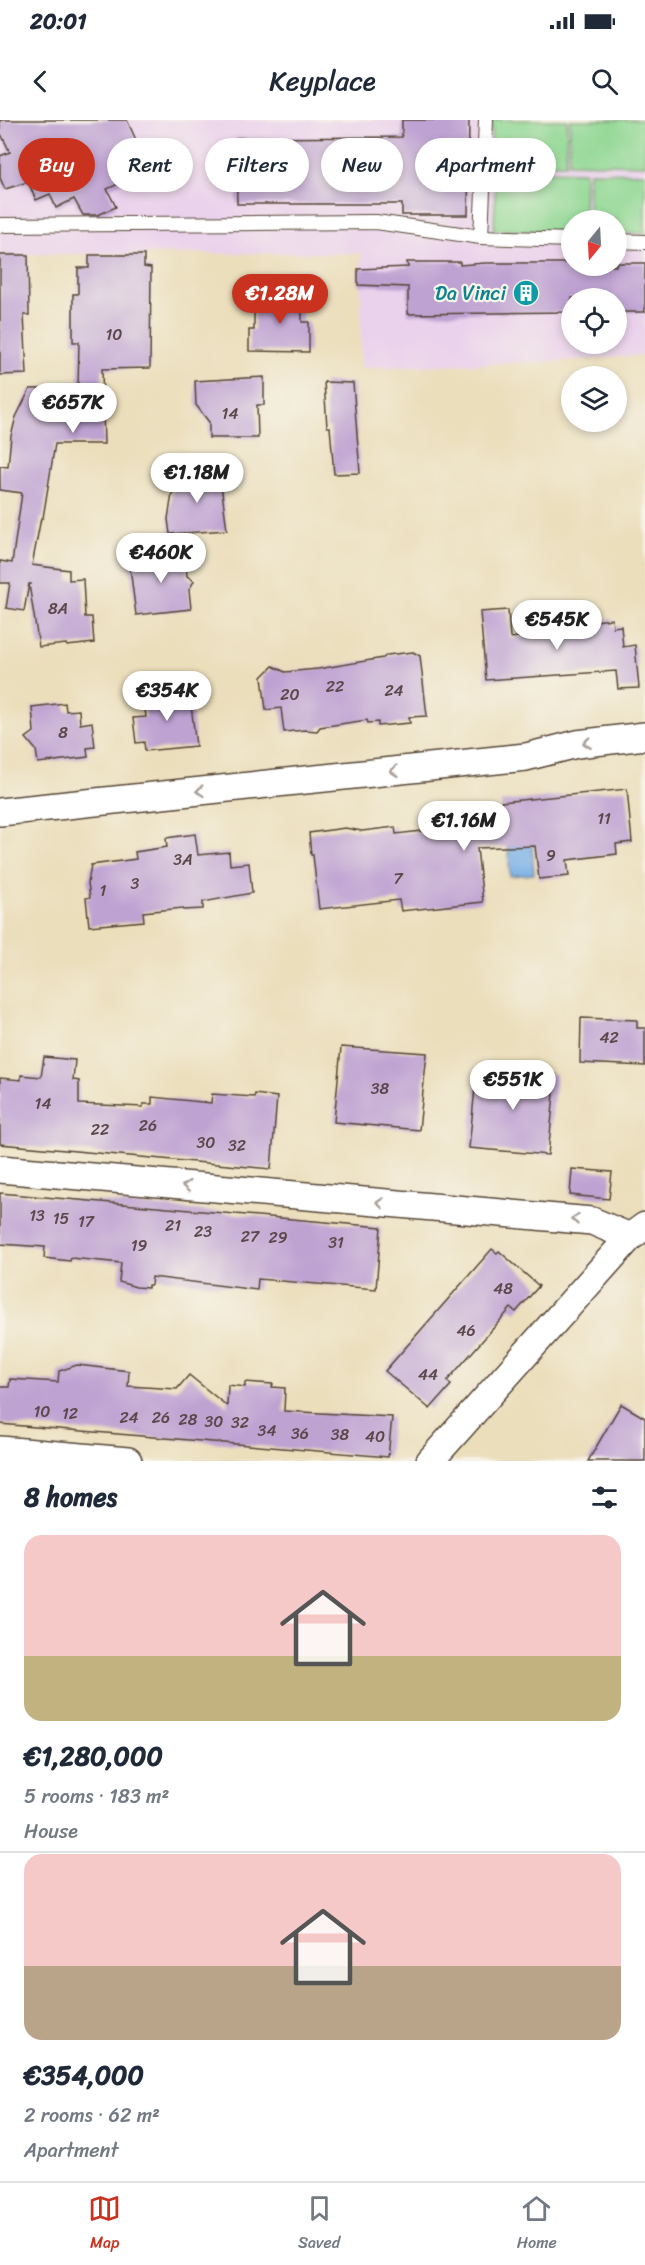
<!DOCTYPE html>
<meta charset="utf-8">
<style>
:root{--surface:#fff;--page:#f2f2f3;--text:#1f2937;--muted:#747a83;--line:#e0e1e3;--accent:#c8321e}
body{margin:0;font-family:Sriracha,sans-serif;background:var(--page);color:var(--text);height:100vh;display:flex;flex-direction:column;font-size:22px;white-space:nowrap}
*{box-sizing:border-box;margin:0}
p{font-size:20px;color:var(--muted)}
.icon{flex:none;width:33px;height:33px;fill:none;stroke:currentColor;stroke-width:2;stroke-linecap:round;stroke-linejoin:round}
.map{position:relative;height:1341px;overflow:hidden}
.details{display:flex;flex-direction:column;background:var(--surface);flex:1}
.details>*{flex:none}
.hud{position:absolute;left:18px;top:18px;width:609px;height:54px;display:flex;gap:12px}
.needle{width:39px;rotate:198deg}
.tools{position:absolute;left:561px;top:90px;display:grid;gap:12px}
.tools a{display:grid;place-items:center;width:66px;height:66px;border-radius:50%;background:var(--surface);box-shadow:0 3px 9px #0003;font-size:30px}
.price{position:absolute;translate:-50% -51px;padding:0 14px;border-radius:21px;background:#fff;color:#222;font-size:20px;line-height:39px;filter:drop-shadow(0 2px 3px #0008)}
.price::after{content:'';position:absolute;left:50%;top:36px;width:18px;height:14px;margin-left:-9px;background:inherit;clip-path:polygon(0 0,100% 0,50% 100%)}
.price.current{background:var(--accent);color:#fff}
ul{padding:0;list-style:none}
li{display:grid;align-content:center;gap:12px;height:318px;padding:0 24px}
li+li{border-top:2px solid var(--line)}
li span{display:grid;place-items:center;height:186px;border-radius:18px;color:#555}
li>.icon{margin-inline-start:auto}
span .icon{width:108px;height:108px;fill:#fffc;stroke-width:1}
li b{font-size:26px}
h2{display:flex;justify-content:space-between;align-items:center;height:72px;padding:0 24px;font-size:26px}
.chip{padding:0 21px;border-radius:27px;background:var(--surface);box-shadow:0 3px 9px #0003;font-size:21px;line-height:54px}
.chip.current{background:var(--accent);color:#fff}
.status{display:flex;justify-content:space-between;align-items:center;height:42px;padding:0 30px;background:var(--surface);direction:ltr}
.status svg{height:16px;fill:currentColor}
header{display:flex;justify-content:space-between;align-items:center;height:78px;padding:0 24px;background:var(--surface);font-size:27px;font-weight:600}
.tab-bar{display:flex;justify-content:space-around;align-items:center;height:84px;border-top:2px solid var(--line);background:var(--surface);font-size:16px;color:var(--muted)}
.tab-bar a{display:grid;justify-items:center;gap:3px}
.tab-bar .current{color:var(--accent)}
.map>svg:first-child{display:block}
</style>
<div class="status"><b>20:01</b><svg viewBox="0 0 49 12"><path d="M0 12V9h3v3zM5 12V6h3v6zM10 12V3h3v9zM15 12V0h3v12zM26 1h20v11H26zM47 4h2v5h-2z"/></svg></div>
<header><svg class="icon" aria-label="back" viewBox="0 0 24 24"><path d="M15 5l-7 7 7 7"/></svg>Keyplace<svg class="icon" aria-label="search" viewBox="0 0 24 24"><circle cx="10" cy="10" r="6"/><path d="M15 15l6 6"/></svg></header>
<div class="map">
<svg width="645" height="1341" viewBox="0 0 645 1341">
<rect width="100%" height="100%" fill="#f7f3e8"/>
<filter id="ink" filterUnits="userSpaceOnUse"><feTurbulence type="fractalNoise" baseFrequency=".0167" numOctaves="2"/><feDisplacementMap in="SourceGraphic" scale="12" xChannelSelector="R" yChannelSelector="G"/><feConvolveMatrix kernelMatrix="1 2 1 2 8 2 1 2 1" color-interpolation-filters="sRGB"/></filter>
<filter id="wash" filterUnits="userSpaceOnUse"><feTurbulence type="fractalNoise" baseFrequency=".008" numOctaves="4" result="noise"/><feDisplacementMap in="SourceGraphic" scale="24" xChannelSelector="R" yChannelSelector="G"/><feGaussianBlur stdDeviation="1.35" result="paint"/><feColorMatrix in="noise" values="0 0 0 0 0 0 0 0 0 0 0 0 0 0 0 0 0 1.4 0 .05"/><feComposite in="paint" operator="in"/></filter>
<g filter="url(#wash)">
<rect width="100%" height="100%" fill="#ebdebb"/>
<path fill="#ead1ec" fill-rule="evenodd" d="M 0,0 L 645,0 L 645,235 L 563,241 L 361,248 L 361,133 L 0,134 ZM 572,100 L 616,100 L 616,146 L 572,146 ZM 572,178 L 616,178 L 616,224 L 572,224 Z"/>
<g fill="#8ed792" stroke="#648058" stroke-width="1.5">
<polygon points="492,0 567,0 566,44 491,42"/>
<polygon points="570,0 645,0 645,45 569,43"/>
<polygon points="496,50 585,52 584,100 572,100 571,112 494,110"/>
<polygon points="589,52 645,53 645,113 617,113 616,100 588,100"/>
</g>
<polygon fill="#79afe7" stroke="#5a6c82" stroke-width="1.5" points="531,712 534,754 510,756 507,713"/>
<g id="blocks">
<g fill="#bea2d2">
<polygon points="0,0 127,0 137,22 128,26 140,54 107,69 116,87 98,95 83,95 74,79 56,88 50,74 36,80 28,62 5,69 0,58 0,36 10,32 0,12"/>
<polygon points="402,0 469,0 468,95 402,95 402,84 237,84 236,18 402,17"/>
<polygon points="0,135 28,135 29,195 24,195 27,254 0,255"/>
<polygon points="89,135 144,135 144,147 151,148 150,248 102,249 104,324 55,324 43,398 41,398 32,445 69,450 69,460 83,459 85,497 92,497 94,523 67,526 66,524 39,527 29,464 32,464 29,464 24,491 6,488 10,463 0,463 0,441 12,443 22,373 0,370 0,346 8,347 11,316 16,297 30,269 78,268 79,222 73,222 73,174 78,174 78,148 89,148"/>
<polygon points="407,142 460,142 460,145 485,143 572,143 572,146 616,146 616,143 645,143 645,192 616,192 616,178 572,178 572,192 408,194 408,167 358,165 358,149 408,147"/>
<polygon points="302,174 302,202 309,202 309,232 249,231 249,210 254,210 254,194 260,185 259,175"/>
<polygon points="264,257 264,285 257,285 258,318 209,318 209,302 196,285 195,261"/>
<polygon points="324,262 353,263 360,353 334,354 330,307 327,307"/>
<polygon points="219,349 227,410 170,414 168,399 172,374 176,366 175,355"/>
<polygon points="185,433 187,456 194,461 189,470 191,489 136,495 129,439"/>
<polygon points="508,490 510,518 554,513 553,505 572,503 574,499 586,496 595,501 612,499 613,507 621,506 623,527 635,525 639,568 618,569 616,551 486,560 480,492"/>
<polygon points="413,532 420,536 427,596 409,597 410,603 378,606 378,602 368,603 367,600 320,607 317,611 305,610 284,612 281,588 266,590 262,557 273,546 285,552 318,549 383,538 387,535"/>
<polygon points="189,569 196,626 145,631 144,622 136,623 133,598 146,597 144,583 158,582 157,573"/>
<polygon points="65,583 66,591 79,590 80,604 92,602 95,627 87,628 88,637 38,643 36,630 26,618 34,612 32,587"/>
<polygon points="627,669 632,722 616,724 617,734 567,740 569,756 539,759 535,726 477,728 483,782 401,791 399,780 319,789 313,735 311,735 309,713 345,708 362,711 395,707 396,714 439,709 449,713 504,707 501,682"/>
<polygon points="195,714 198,735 229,732 230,745 249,743 252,773 203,782 203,789 183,790 183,788 143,792 144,801 89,806 86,778 90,777 88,763 91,745 136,739 135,732 167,727 166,718"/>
<polygon points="581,898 637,900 637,908 645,908 645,946 580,943"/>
<polygon points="341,927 427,933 419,1010 334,1002"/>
<polygon points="44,937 75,940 73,960 79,961 79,984 143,987 143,984 152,984 152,977 211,983 212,974 254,977 255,974 277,977 271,1049 0,1024 0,958 21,960 21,955 41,957"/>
<polygon points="477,948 556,954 548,1035 469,1028"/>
<polygon points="572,1049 612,1052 609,1079 570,1075"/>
<polygon points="0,1073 381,1107 376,1169 258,1159 257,1170 152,1157 151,1165 148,1165 148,1168 136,1167 119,1162 121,1143 71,1138 70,1141 44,1138 45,1127 0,1124"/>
<polygon points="492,1129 497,1133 499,1131 539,1166 516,1192 511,1188 447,1261 451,1265 430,1289 385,1251"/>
<polygon points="77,1245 129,1251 128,1266 177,1269 189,1255 227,1286 228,1265 245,1267 245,1262 273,1264 272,1267 285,1268 284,1291 392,1297 388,1337 0,1304 0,1267 9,1267 10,1259 58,1262 59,1251"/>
<polygon points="621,1284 645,1298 645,1341 588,1341"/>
</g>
</g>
</g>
<g filter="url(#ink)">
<use href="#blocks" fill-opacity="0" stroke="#554536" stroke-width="1.5"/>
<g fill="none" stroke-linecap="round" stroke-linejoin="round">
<g stroke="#554536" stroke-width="16">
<g id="lane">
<polyline points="0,105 376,102 481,117 486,0"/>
<polyline points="481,117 572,120"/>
<polyline points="616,121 645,122"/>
</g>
</g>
<g stroke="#554536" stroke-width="30">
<g id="street">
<polyline points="0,692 526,637 577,624 645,616"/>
<polyline points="0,1049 592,1101 630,1117"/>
<polyline points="0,1330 128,1341"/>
<polyline points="430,1341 630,1117 645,1106"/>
</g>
</g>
<use href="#lane" stroke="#fff" stroke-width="14"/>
<use href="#street" stroke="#fff" stroke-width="27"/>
</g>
<defs><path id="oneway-chevron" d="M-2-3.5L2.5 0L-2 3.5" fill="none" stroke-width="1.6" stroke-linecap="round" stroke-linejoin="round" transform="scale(1.5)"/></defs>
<g stroke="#a79f9a">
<use href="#oneway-chevron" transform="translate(587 623) rotate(173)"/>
<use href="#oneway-chevron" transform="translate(394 651) rotate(174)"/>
<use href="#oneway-chevron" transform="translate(200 671) rotate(174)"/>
<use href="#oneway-chevron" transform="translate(186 1066) rotate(-175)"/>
<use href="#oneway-chevron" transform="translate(380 1083) rotate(-175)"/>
<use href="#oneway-chevron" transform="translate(575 1099) rotate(-175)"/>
</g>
</g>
<defs>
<g id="building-disc" transform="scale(1.35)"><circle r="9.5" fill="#0f9aa8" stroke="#f7f3e8"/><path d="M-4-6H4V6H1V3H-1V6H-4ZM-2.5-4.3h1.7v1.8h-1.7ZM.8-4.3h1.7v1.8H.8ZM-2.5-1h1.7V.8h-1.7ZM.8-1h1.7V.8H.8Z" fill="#fff"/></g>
</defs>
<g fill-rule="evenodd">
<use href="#building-disc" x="526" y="173"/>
</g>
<g text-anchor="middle" stroke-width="4.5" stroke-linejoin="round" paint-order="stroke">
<g font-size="16" fill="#5c484b">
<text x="114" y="220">10</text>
<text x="230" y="299">14</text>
<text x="58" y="494">8A</text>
<text x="335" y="572">22</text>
<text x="394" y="576">24</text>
<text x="290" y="580">20</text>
<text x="63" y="618">8</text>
<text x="604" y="704">11</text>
<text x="551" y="741">9</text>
<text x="183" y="745">3A</text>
<text x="398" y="764">7</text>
<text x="135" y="769">3</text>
<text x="103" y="776">1</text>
<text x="609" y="923">42</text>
<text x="380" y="974">38</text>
<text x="43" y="989">14</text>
<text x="148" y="1011">26</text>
<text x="100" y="1015">22</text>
<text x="206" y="1028">30</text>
<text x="237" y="1031">32</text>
<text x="37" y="1101">13</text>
<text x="61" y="1104">15</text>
<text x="86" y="1107">17</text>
<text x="173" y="1111">21</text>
<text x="203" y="1117">23</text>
<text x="250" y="1122">27</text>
<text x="278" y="1123">29</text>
<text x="336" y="1128">31</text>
<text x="139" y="1131">19</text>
<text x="503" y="1174">48</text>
<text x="466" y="1216">46</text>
<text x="428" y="1260">44</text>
<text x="42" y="1297">10</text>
<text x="70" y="1299">12</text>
<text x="129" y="1303">24</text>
<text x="161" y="1303">26</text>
<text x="188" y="1305">28</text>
<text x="214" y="1307">30</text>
<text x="240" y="1308">32</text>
<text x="267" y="1316">34</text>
<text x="300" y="1319">36</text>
<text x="340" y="1320">38</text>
<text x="375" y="1322">40</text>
</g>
<g font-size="20" fill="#0d838f" stroke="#f7f3e8" text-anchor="end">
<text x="506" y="180">Da Vinci</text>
</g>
</g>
</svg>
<div class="tools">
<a><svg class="needle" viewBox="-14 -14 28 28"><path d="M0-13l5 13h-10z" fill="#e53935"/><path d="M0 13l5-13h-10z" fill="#747a83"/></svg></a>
<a><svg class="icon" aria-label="locate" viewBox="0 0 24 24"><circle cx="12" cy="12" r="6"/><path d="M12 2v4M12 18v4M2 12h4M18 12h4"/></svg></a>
<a><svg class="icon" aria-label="layers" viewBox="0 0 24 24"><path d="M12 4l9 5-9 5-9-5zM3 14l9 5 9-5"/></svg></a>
</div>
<b class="price current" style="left:280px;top:205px">€1.28M</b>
<b class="price" style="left:73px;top:314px">€657K</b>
<b class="price" style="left:197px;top:384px">€1.18M</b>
<b class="price" style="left:161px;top:464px">€460K</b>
<b class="price" style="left:557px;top:531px">€545K</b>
<b class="price" style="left:167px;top:602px">€354K</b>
<b class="price" style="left:464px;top:732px">€1.16M</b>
<b class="price" style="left:513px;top:991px">€551K</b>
<div class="hud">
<a class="chip current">Buy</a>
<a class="chip">Rent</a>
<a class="chip">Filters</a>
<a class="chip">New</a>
<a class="chip">Apartment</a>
</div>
</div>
<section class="details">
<h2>8 homes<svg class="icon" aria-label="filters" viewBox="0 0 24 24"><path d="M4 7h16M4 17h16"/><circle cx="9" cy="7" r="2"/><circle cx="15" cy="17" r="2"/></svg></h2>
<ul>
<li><span style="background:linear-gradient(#f6c9c9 65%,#c2b280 0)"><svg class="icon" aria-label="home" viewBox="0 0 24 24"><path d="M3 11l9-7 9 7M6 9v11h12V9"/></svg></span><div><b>€1,280,000</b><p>5 rooms · 183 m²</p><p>House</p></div></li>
<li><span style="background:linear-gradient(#f6c9c9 60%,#b9a48a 0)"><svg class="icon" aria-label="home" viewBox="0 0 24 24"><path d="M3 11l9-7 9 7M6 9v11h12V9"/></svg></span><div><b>€354,000</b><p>2 rooms · 62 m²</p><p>Apartment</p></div></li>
</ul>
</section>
<nav class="tab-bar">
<a class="current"><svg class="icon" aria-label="map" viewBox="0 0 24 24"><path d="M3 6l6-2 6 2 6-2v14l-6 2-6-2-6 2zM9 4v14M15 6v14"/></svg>Map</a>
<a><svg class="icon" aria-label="saved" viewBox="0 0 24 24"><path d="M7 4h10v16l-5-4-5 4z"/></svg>Saved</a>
<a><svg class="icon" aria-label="home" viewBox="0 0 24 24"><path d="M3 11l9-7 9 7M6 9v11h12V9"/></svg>Home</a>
</nav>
